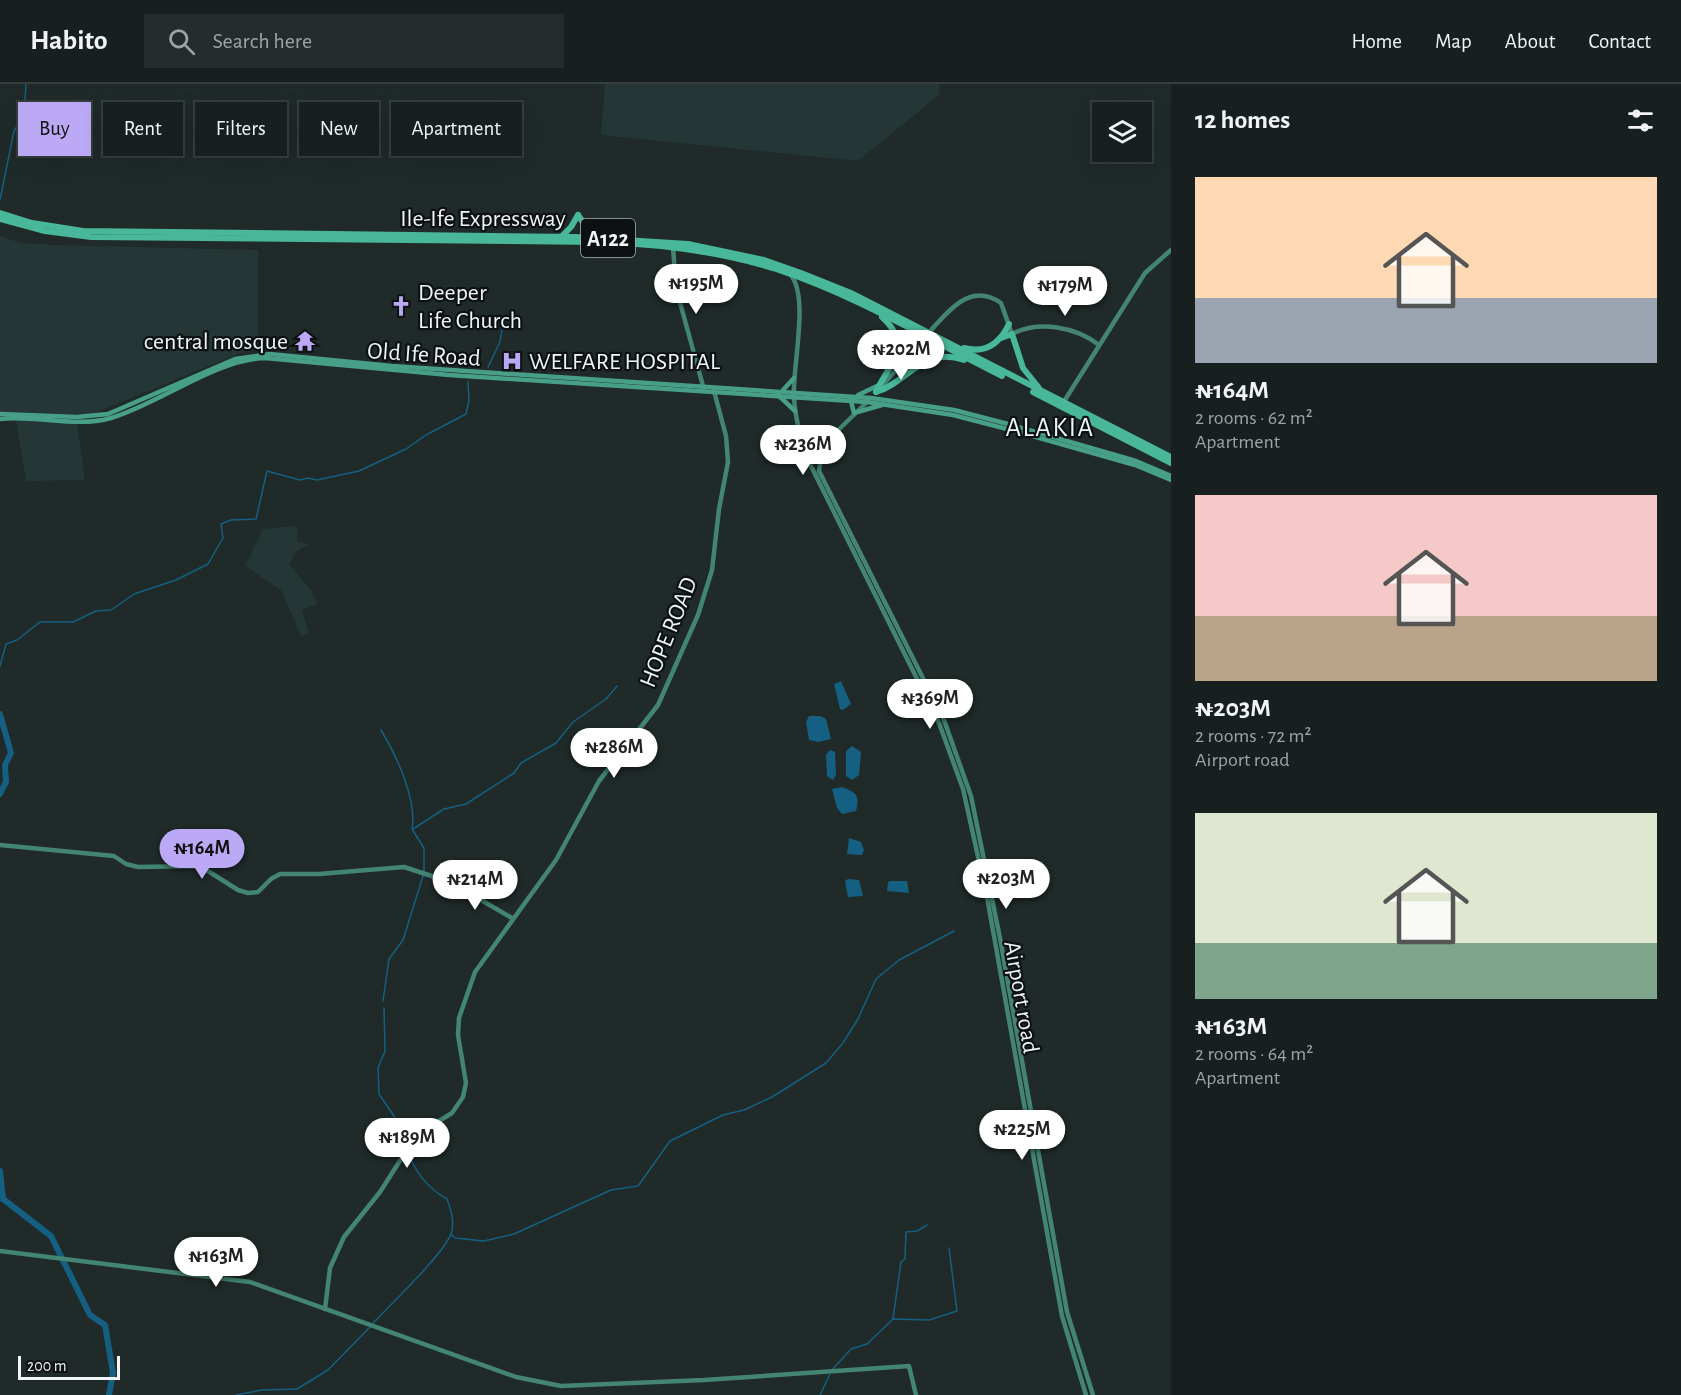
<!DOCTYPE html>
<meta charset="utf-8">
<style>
:root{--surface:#17201f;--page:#242d2c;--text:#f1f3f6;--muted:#9ea3a4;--line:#363e3d;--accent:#bca9f5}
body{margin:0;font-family:"Alegreya Sans",sans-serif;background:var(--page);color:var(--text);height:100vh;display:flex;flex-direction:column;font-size:22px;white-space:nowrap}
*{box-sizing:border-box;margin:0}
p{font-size:20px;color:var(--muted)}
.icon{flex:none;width:33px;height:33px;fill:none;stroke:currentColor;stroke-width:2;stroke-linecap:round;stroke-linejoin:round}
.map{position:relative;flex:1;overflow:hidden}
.panel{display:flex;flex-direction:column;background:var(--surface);width:510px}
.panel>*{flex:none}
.banner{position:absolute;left:18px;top:18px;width:570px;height:54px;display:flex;gap:12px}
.fabs{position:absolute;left:1092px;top:18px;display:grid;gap:12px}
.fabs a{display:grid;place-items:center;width:60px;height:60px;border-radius:0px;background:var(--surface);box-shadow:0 6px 24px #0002,0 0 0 2px var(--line);font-size:30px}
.scale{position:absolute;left:18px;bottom:15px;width:102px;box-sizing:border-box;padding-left:6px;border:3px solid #f0f6f6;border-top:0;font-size:16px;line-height:21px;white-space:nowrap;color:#f0f6f6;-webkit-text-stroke:4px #0d1111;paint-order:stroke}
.price{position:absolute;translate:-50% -51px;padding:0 14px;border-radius:21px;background:#fff;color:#222;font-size:20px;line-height:39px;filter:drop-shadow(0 2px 3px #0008)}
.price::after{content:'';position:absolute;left:50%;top:36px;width:18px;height:14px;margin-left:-9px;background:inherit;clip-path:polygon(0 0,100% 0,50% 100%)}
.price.active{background:var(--accent);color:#111}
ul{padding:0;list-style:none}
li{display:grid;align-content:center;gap:12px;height:318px;padding:0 24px}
li span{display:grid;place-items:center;height:186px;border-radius:0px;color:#555}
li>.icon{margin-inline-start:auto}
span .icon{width:108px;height:108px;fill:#fffc;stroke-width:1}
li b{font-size:26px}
h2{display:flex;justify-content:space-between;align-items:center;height:72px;padding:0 24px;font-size:26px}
.tag{padding:0 21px;border-radius:0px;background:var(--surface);box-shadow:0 6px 24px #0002,0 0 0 2px var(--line);font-size:21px;line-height:54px}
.tag.active{background:var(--accent);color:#111}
header{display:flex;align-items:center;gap:36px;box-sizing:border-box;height:84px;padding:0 30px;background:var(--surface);border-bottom:2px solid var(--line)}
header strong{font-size:28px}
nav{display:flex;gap:33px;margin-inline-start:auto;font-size:21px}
.search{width:420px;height:54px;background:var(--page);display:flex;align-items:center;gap:15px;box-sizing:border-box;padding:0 21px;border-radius:0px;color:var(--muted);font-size:22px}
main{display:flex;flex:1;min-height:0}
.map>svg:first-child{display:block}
</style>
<header>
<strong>Habito</strong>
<div class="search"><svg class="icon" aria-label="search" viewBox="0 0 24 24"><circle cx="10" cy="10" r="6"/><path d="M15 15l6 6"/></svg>Search here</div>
<nav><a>Home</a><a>Map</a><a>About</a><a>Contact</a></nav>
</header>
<main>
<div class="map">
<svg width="1171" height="1311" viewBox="0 0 1171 1311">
<rect width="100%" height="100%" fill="#1f2a29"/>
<g fill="#243736">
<polygon points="605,0 939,0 939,11 858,77 601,51"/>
<polygon points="0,152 21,159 55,161 258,166 258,262 92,330 0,330"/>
<polygon points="16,336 77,339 85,396 26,397"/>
<polygon points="297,442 298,458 309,460 296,468 289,480 311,506 318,520 302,526 309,549 301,552 281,506 245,482 263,445"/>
</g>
<g fill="#156082">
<polygon points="841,597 851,620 843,626 840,625 834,600"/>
<polygon points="809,632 820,632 826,635 831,655 818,658 809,656 806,638"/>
<polygon points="852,662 861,668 859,691 852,696 846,692 846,667"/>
<polygon points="830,666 835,668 836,691 833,696 827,692 826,671"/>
<path d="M 842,703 C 854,708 861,710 856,727 L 842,730 L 837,724 L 832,705 Z"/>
<polygon points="849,754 861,758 864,766 862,771 847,770"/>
<polygon points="848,795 859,796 863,812 848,813 845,797"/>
<polygon points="891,797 907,797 909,809 887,807 888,798"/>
</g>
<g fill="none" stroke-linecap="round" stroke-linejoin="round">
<g stroke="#156082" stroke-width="1.5">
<polyline points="0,116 14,47 24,31 26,0"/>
<polyline points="488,283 500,258 502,246"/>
<polyline points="0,582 6,560 17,556 40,538 73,538 96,527 111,526 134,510 176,496 208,480 223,454 221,440 231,436 256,435 267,387 300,396 308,394 317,396 359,387 406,365 426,351 466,330 469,317 468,298"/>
<path d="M 381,646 C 397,672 417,716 412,745 L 424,764 L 424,787"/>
<polyline points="413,745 444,725 466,720 514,689 521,679 556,659 573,638 606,615 617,602"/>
<polyline points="383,917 389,875 403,856 423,792"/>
<polyline points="384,924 385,967 378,984 379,1010 394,1032 407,1061"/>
<polyline points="0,1117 3,1115"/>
<polyline points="451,1150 455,1154 484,1157 514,1150 611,1106 638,1102 670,1057 723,1031 744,1026 772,1013 826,979 843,959 858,935 876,895 899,876 954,847"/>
<polyline points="893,1235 901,1178 905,1175 906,1148 917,1147 927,1141"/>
<path d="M 373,1239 C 389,1222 448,1166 452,1147 C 454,1135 451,1126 447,1115 C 429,1105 413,1087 408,1066"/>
<polyline points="832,1286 851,1265 867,1260 893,1235 929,1236 957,1227 949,1164"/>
<polyline points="236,1311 262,1306 297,1305 328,1286 370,1243"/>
<polyline points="820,1311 830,1290"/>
</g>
<g stroke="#156082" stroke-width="6">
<polyline points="0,630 11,669 5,681 6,698 0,710"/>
<polyline points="0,1087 3,1115 51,1152 90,1231 105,1241 113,1289 109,1311"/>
</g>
<g stroke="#438572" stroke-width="4.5">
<polyline points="673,163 676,204 703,302"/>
<path d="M 790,190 C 810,212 792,283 794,313 C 795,333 800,352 806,372 L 939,639 L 963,705 L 987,813 L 1062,1232 L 1086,1311"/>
<path d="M 933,244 C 952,223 972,199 1001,219 L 1012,250 C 1039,236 1076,243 1099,261"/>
<polyline points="880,304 918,261"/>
<polyline points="868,317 823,361 819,387 944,636 971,712 1000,854 1067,1228 1093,1311"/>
<polyline points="1063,319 1145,189 1171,166"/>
<polyline points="0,761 114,772 126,780 138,783 200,782 238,806 248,809 258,808 271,795 280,790 319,790 404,783 450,798 512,834"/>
<polyline points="0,1167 250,1198 516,1293 561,1302 704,1296 909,1282 916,1311"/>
<polyline points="325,1225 330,1184 344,1153 380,1108 410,1061 426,1045 452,1029 463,1013 466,999 458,951 459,934 475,888 556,776 599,697 658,621 698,531 712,486 719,425 728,378 726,352 714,307"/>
</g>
<g stroke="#479f87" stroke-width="4.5">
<polyline points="783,306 794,294"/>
<polyline points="778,311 795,327"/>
<polyline points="858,311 879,301"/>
<polyline points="850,313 854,329 882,321"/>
<polyline points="0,330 77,333 108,330 235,275 270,270 392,282 871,314 954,326 1008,340 1136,377 1171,392"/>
<path d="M 0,335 C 37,331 75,344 111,334 C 159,320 216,275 265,274 L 449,291 L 867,318 L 953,331 L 1007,345 L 1135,381 L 1171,396"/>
</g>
<g stroke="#49b799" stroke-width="6">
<polyline points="0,129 32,139 83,147 576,153 688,160 764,176 801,189 851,209 1171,373"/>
<polyline points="578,131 589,147 596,153"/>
<path d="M 0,135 L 45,147 L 91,153 L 601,158 C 660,160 719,167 776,185 C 855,211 928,255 1002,292"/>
<polyline points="561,153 571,143 578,131"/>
<polyline points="1001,254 1012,250 1023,284 1039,304"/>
<path d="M 964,264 C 986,270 1000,259 1009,240"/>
<path d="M 876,308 C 909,298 922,262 964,276"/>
<path d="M 876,308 C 889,280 913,261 882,233"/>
<polyline points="1033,308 1171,379"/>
</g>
<polyline stroke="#438572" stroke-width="4.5" points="918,261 933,244"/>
</g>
<defs>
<g id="church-bare" transform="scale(1.62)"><path d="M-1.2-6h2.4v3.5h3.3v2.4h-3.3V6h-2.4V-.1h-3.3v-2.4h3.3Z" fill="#bca9f5" stroke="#0d1111" stroke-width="2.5" paint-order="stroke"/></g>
<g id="temple-bare" transform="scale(1.62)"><path d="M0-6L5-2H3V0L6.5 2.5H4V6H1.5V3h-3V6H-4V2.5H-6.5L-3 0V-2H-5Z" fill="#bca9f5" stroke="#0d1111" stroke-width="2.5" paint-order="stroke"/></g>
<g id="hospital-bare" transform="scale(1.62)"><path d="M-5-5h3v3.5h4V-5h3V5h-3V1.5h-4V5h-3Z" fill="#bca9f5" stroke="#0d1111" stroke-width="2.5" paint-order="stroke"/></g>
</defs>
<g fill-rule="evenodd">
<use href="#church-bare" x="401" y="222"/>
<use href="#temple-bare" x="305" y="257"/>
<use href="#hospital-bare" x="512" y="277"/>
</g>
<g text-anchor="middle" stroke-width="4.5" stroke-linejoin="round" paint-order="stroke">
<rect fill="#0d1111" stroke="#acb1b1" stroke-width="1.5" x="581" y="135" width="54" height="38" rx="4.5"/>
<g font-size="22" font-weight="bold" fill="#f0f6f6">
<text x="608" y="162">A122</text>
</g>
<g font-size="24" fill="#f0f6f6" stroke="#0d1111">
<text x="483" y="142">Ile-Ife Expressway</text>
<text transform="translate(424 270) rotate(4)" y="8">Old Ife Road</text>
<text transform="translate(668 548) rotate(-68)" y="8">HOPE ROAD</text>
<text transform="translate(1022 913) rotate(80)" y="8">Airport road</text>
</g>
<g font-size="24" fill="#f0f6f6" stroke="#0d1111" text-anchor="start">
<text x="418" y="216">Deeper<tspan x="418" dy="28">Life Church</tspan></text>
<text x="288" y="265" text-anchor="end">central mosque</text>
<text x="529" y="285">WELFARE HOSPITAL</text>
</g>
<g font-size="27" letter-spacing="1.5" fill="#f0f6f6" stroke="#0d1111">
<text x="1050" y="352">ALAKIA</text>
</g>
</g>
</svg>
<div class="fabs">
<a><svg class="icon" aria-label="layers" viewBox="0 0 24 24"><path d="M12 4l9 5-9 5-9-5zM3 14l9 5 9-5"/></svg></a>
</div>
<div class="scale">200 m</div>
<b class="price" style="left:696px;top:231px">₦195M</b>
<b class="price" style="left:1065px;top:233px">₦179M</b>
<b class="price" style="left:901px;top:297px">₦202M</b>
<b class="price" style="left:803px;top:392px">₦236M</b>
<b class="price" style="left:930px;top:646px">₦369M</b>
<b class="price" style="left:614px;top:695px">₦286M</b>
<b class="price active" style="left:202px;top:796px">₦164M</b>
<b class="price" style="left:1006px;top:826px">₦203M</b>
<b class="price" style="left:475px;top:827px">₦214M</b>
<b class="price" style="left:1022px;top:1077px">₦225M</b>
<b class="price" style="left:407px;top:1085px">₦189M</b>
<b class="price" style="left:216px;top:1204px">₦163M</b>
<div class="banner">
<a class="tag active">Buy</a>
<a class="tag">Rent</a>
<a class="tag">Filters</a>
<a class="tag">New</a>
<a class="tag">Apartment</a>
</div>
</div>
<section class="panel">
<h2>12 homes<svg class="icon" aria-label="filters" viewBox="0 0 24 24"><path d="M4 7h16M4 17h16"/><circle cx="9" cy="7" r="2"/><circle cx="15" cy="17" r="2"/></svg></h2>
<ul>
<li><span style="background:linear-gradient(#ffd9b3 65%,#9aa5b1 0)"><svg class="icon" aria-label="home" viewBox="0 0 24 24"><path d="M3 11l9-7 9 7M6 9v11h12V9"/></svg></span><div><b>₦164M</b><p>2 rooms · 62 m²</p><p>Apartment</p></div></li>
<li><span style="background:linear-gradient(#f6c9c9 65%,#b9a48a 0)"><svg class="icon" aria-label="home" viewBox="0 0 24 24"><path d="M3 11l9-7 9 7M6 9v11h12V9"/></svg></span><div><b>₦203M</b><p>2 rooms · 72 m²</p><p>Airport road</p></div></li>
<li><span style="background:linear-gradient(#dfe7d0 70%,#7fa58c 0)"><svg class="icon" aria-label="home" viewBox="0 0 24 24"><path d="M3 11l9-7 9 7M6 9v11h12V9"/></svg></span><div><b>₦163M</b><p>2 rooms · 64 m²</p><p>Apartment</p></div></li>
</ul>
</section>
</main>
